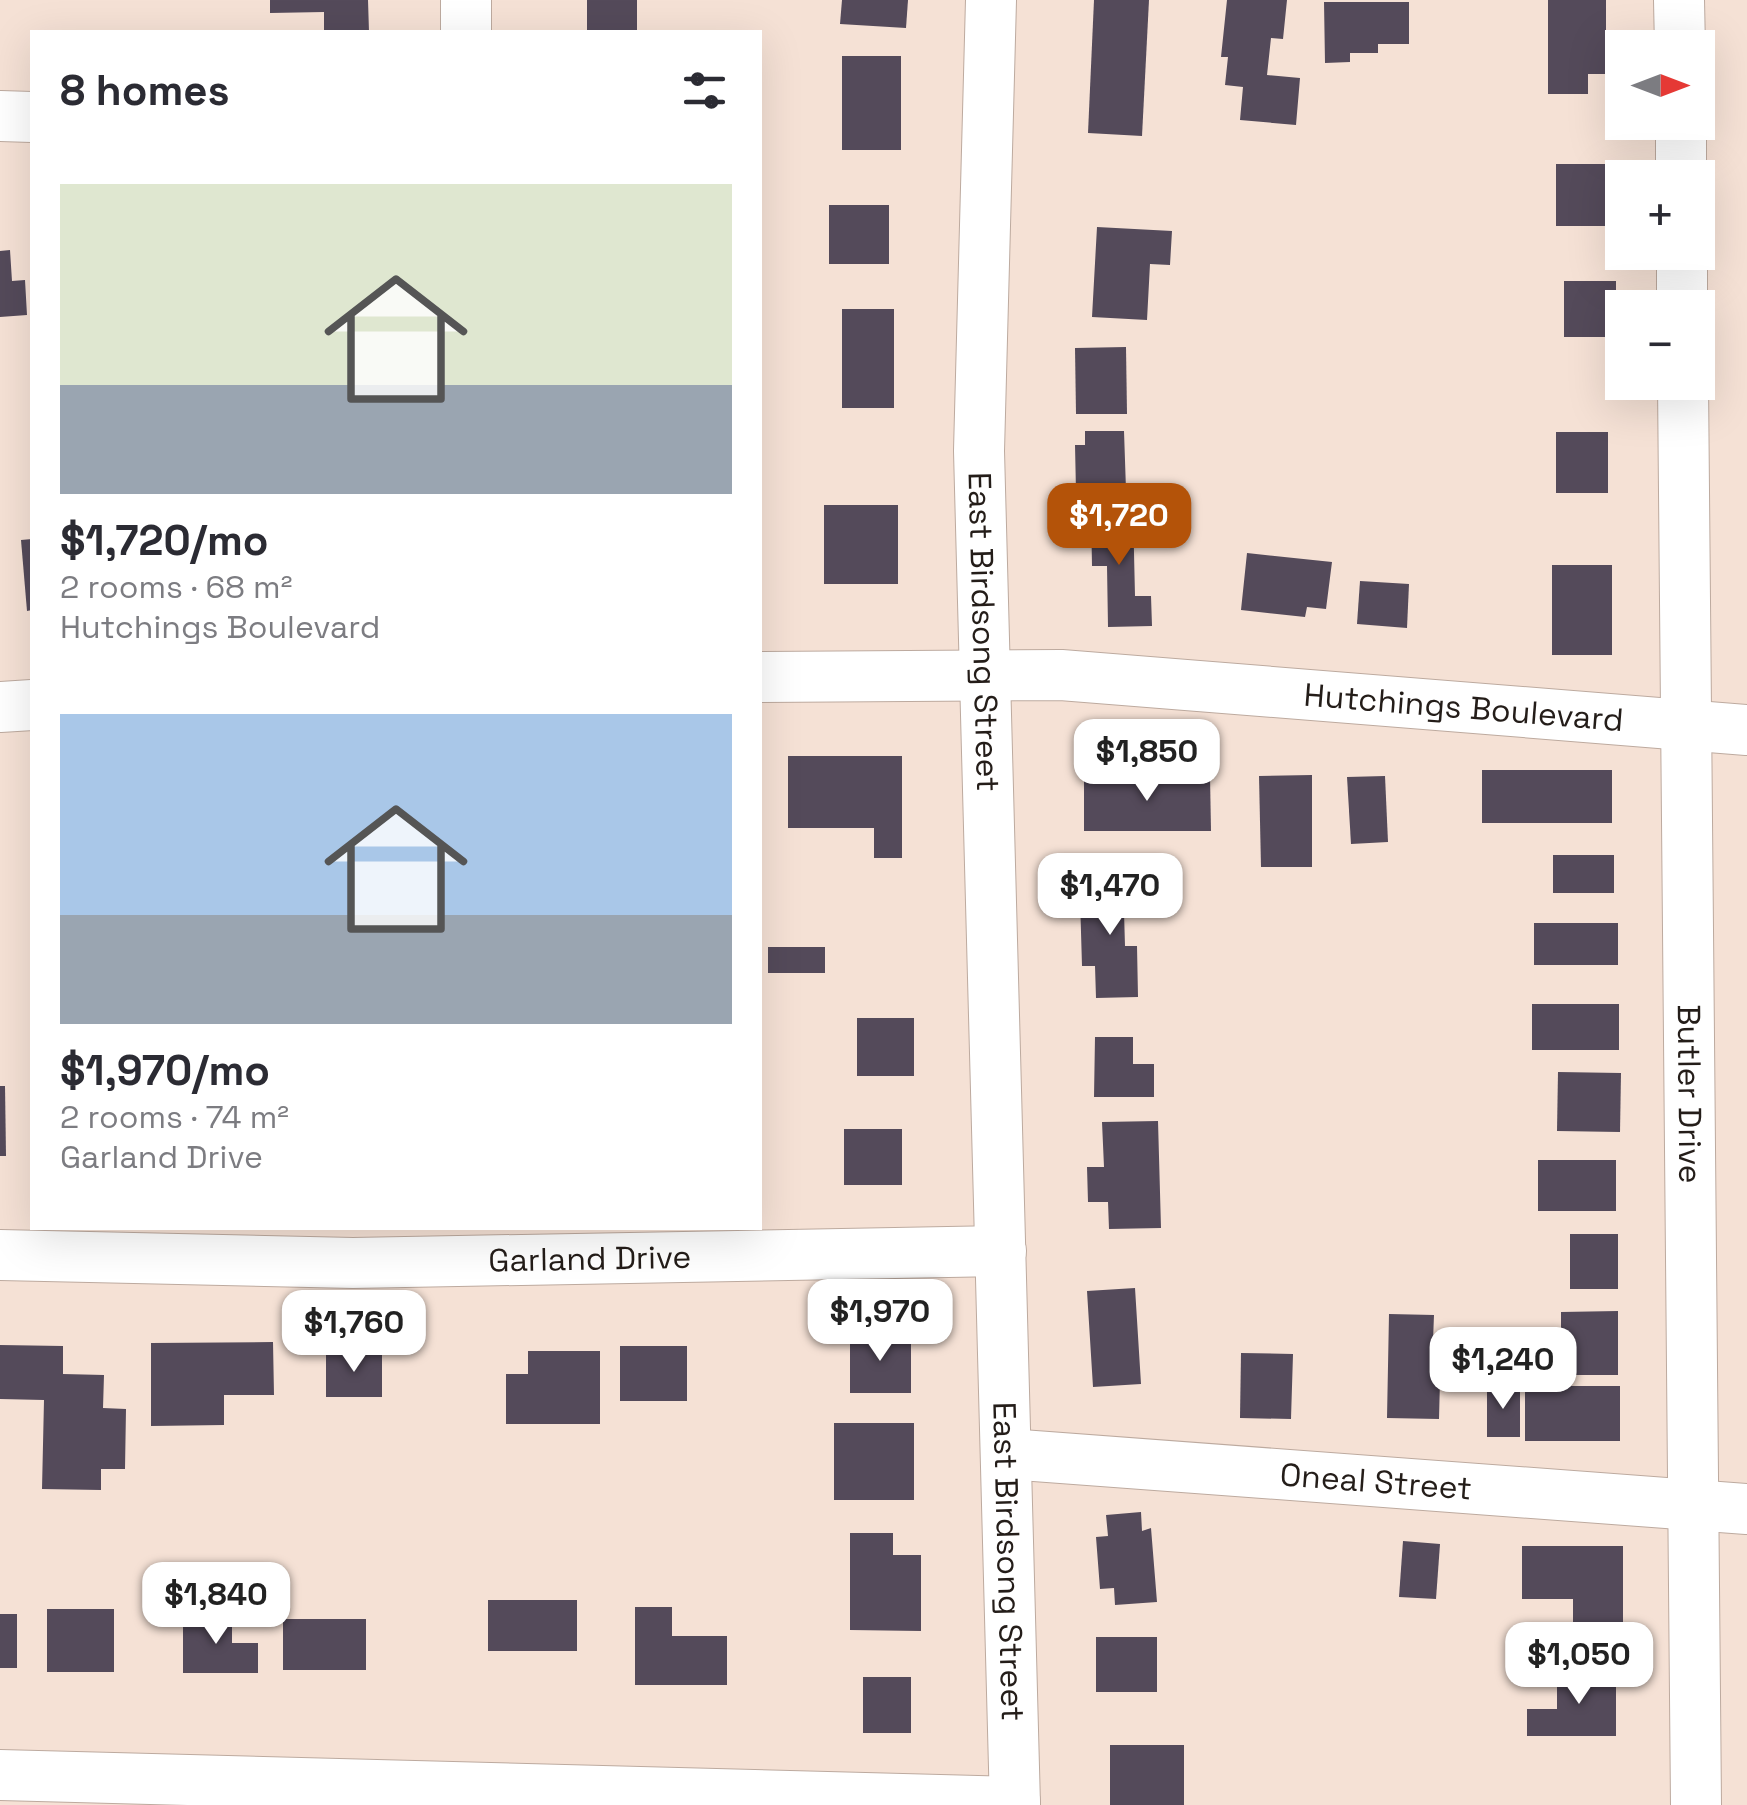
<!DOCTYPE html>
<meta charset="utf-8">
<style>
:root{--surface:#fff;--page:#f2f2f3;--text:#2b2b33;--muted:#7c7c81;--accent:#b45309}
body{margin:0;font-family:"Space Grotesk",sans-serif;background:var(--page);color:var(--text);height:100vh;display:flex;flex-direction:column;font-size:38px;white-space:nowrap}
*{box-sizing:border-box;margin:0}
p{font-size:32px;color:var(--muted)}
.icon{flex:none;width:55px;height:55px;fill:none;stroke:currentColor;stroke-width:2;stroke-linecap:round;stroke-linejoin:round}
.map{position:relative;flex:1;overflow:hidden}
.side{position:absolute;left:30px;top:30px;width:732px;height:1200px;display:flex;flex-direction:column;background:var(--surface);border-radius:0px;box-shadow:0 10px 40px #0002}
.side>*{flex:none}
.needle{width:65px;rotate:90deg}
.fabs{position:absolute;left:1605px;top:30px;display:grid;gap:20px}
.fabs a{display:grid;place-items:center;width:110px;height:110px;border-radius:0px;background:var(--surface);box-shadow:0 10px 40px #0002;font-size:50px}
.price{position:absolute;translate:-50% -85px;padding:0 22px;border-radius:20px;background:#fff;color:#222;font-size:32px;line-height:65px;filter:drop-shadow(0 2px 5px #0008)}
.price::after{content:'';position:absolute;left:50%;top:60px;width:30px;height:22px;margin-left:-15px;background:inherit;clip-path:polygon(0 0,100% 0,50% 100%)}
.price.active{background:var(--accent);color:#fff}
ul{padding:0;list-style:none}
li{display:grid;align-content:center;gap:20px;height:530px;padding:0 30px}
li span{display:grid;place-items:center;height:310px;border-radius:0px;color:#555}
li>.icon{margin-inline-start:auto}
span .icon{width:180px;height:180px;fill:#fffc;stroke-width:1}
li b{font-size:42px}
h2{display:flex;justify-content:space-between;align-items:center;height:120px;padding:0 30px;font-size:42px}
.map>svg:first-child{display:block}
</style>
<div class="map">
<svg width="1747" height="1805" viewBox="0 0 1747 1805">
<rect width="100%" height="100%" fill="#f5e1d5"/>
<g fill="#544a5a">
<polygon points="270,0 368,0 369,32 324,32 324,12 270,13"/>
<rect x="587" y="0" width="50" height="32"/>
<polygon points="842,0 908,0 906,28 840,24"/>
<polygon points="1094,0 1149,0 1142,136 1088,133"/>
<polygon points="1227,0 1287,0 1283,39 1271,38 1267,75 1300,78 1296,125 1240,120 1243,87 1225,85 1228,57 1221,57"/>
<polygon points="1548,0 1606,0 1606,74 1588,74 1588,94 1548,94"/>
<polygon points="1324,2 1409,2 1409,44 1378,44 1378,53 1350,53 1350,62 1325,63"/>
<rect x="842" y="56" width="59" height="94"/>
<rect x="1556" y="164" width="50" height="62"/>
<rect x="829" y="205" width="60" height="59"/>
<polygon points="1097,227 1172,231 1170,265 1150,264 1147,320 1092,317"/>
<polygon points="10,250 12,281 25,280 27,315 0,317 0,251"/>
<rect x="1564" y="281" width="52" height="56"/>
<rect x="842" y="309" width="52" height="99"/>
<polygon points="1126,347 1127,414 1076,414 1075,348"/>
<polygon points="1085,431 1124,431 1126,490 1076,492 1075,445 1085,445"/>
<rect x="1556" y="432" width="52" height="61"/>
<rect x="824" y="505" width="74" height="79"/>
<polygon points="1133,510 1135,596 1151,596 1152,626 1108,627 1107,566 1092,566 1091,511"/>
<polygon points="32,539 32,610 27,611 21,540"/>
<polygon points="1247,553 1332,562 1326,609 1307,607 1305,617 1241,610"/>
<rect x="1552" y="565" width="60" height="90"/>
<polygon points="1360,581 1409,584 1407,628 1357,624"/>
<polygon points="788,756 902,756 902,858 874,858 874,828 788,828"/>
<rect x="1482" y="770" width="130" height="53"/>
<polygon points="1312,775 1312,867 1261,867 1259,776"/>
<polygon points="1084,776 1210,776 1211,831 1084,831"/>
<polygon points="1385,776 1388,842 1351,844 1347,777"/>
<rect x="1553" y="855" width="61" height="38"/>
<polygon points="1133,876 1134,912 1124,912 1125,946 1137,946 1138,997 1096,998 1095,966 1082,966 1080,898 1095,898 1095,877"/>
<rect x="1534" y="923" width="84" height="42"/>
<rect x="768" y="947" width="57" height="26"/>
<rect x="1532" y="1004" width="87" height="46"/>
<rect x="857" y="1018" width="57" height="58"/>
<polygon points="1095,1037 1133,1037 1133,1064 1154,1064 1154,1097 1094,1097"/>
<polygon points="1558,1072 1621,1073 1620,1132 1557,1131"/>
<polygon points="0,1086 5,1086 6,1156 0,1156"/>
<polygon points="1158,1121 1161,1228 1109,1229 1108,1202 1088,1202 1087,1167 1104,1167 1102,1122"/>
<rect x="844" y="1129" width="58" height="56"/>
<rect x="1538" y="1160" width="78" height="51"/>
<rect x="1570" y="1234" width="48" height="55"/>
<polygon points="1135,1288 1141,1384 1093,1387 1087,1291"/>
<polygon points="1618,1311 1618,1375 1561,1375 1561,1312"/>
<polygon points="1389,1314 1434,1315 1433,1341 1441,1341 1439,1419 1387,1418"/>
<rect x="850" y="1336" width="61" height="57"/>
<polygon points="273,1342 274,1395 224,1395 224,1425 151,1426 151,1343"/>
<polygon points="0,1345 63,1346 63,1374 104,1375 103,1408 126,1409 125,1469 101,1469 101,1490 42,1489 44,1400 0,1399"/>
<rect x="620" y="1346" width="67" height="55"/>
<polygon points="528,1351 600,1351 600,1424 506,1424 506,1374 528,1374"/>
<polygon points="1241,1353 1293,1354 1291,1419 1240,1418"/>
<rect x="326" y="1354" width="56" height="43"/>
<rect x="1525" y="1386" width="95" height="55"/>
<rect x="1487" y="1388" width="33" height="49"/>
<rect x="834" y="1423" width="80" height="77"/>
<polygon points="1141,1512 1142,1531 1151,1528 1157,1602 1115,1605 1114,1588 1100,1589 1096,1537 1108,1536 1106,1515"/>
<polygon points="850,1533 893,1533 893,1555 921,1555 921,1631 850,1630"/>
<polygon points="1403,1541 1440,1544 1436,1599 1399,1597"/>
<polygon points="1522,1546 1623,1546 1623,1633 1573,1633 1573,1599 1522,1599"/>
<rect x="488" y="1600" width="89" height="51"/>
<polygon points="635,1607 672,1607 672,1636 727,1636 727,1685 635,1685"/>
<rect x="47" y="1609" width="67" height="63"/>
<rect x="0" y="1614" width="17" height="54"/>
<polygon points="183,1615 232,1615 232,1643 258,1643 258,1673 183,1673"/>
<rect x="283" y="1619" width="83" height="51"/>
<rect x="1096" y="1637" width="61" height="55"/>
<polygon points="1557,1671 1616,1671 1616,1736 1527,1736 1527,1709 1557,1709"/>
<rect x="863" y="1677" width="48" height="56"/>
<rect x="1110" y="1745" width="74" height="60"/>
</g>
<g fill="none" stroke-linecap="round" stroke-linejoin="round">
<g stroke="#bdaa9f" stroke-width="52">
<g id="minor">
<polyline points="466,0 466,32"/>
<path id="s1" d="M 991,0 L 979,451 L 1015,1805"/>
<polyline points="1679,0 1680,48"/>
<polyline points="0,116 32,117"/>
<polyline points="1681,122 1681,178"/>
<polyline points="1682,252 1682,308"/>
<path id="s2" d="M 1683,382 L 1696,1805"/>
<path id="s3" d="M 760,677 L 1061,675 L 1747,730"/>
<polyline points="0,707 32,705"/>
<path id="s4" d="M 0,1255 L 353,1263 L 1001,1251"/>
<path id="s5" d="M 1007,1454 L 1747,1509"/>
<polyline points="0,1775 1015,1802"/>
</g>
</g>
<use href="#minor" stroke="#fff" stroke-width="50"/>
</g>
<g text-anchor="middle" stroke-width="10" stroke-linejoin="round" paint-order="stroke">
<g font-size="32" fill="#241d19" stroke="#f5e1d5">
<text dy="11" stroke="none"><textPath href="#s1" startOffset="632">East Birdsong Street</textPath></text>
<text dy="11" stroke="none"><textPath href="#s3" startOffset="705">Hutchings Boulevard</textPath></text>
<text dy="11" stroke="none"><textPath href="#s2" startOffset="712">Butler Drive</textPath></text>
<text dy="11" stroke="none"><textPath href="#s4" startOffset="590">Garland Drive</textPath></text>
<text dy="11" stroke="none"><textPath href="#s5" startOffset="370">Oneal Street</textPath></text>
<text dy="11" stroke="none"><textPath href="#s1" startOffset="1562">East Birdsong Street</textPath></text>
</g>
</g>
</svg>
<div class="fabs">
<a><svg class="needle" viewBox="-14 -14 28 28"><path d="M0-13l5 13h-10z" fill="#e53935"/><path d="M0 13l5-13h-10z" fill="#7c7c81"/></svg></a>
<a>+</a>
<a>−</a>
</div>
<b class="price active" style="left:1119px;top:568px">$1,720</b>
<b class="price" style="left:1147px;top:804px">$1,850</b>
<b class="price" style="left:1110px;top:938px">$1,470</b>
<b class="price" style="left:880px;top:1364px">$1,970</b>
<b class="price" style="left:354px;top:1375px">$1,760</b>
<b class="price" style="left:1503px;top:1412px">$1,240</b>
<b class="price" style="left:216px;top:1647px">$1,840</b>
<b class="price" style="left:1579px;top:1707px">$1,050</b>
<section class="side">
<h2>8 homes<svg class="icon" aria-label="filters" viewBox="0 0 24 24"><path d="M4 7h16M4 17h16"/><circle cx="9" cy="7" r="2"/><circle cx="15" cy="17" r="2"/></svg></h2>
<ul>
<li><span style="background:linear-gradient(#dfe7d0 65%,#9aa5b1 0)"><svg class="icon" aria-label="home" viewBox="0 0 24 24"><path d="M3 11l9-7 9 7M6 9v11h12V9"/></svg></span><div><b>$1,720/mo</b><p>2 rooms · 68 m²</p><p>Hutchings Boulevard</p></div></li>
<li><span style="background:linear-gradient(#a9c7e8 65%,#9aa5b1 0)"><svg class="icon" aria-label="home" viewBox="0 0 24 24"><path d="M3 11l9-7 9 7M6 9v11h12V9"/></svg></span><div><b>$1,970/mo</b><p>2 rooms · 74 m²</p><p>Garland Drive</p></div></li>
</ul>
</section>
</div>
